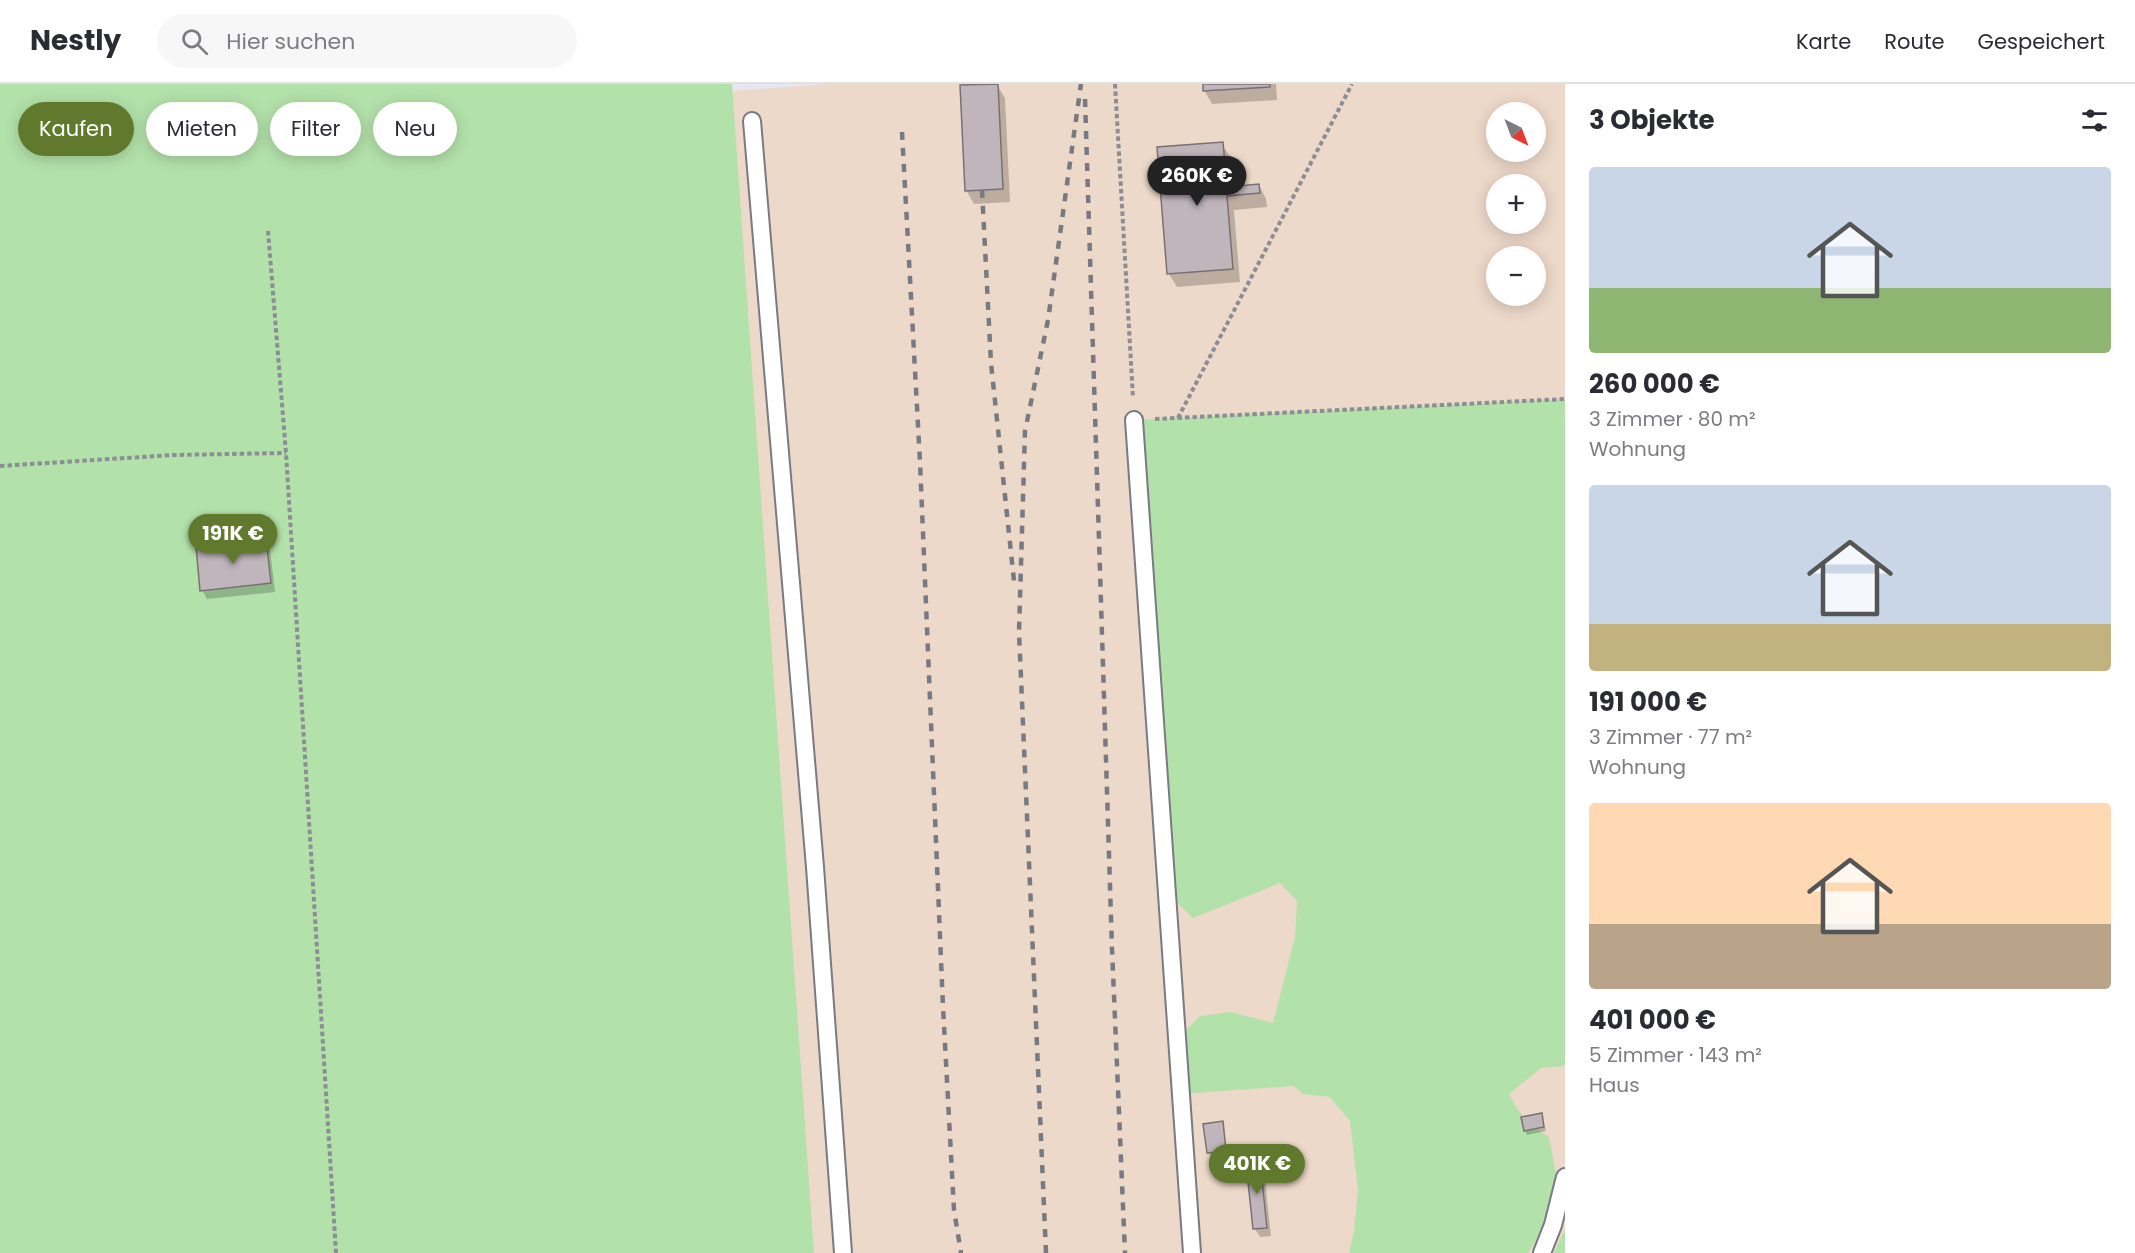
<!DOCTYPE html>
<html lang="de">
<meta charset="utf-8">
<style>
:root{--surface:#fff;--page:#f7f7f7;--text:#2b2b33;--muted:#7c7c81;--line:#e1e1e2;--accent:#60792c}
body{margin:0;font-family:Poppins,sans-serif;background:var(--page);color:var(--text);height:100vh;display:flex;flex-direction:column;font-size:22px;white-space:nowrap}
*{box-sizing:border-box;margin:0}
p{font-size:20px;color:var(--muted)}
.icon{flex:none;width:33px;height:33px;fill:none;stroke:currentColor;stroke-width:2;stroke-linecap:round;stroke-linejoin:round}
.map{position:relative;flex:1;overflow:hidden}
.sheet{display:flex;flex-direction:column;background:var(--surface);width:570px}
.sheet>*{flex:none}
.guide{position:absolute;left:18px;top:18px;width:570px;height:54px;display:flex;gap:12px}
.needle{width:39px;rotate:138deg}
.controls{position:absolute;left:1486px;top:18px;display:grid;gap:12px}
.controls a{display:grid;place-items:center;width:60px;height:60px;border-radius:50%;background:var(--surface);box-shadow:0 3px 15px #0003;font-size:30px}
.price{position:absolute;translate:-50% -51px;padding:0 14px;border-radius:21px;background:var(--accent);color:#fff;font-size:20px;line-height:39px;filter:drop-shadow(0 2px 3px #0008)}
.price::after{content:'';position:absolute;left:50%;top:36px;width:18px;height:14px;margin-left:-9px;background:inherit;clip-path:polygon(0 0,100% 0,50% 100%)}
.price.selected{background:#222;color:#fff}
ul{padding:0;list-style:none}
li{display:grid;align-content:center;gap:12px;height:318px;padding:0 24px}
li span{display:grid;place-items:center;height:186px;border-radius:6px;color:#555}
li>.icon{margin-inline-start:auto}
span .icon{width:108px;height:108px;fill:#fffc;stroke-width:1}
li b{font-size:26px}
h2{display:flex;justify-content:space-between;align-items:center;height:72px;padding:0 24px;font-size:26px}
.tag{padding:0 21px;border-radius:27px;background:var(--surface);box-shadow:0 3px 15px #0003;font-size:21px;line-height:54px}
.tag.selected{background:var(--accent);color:#fff}
header{display:flex;align-items:center;gap:36px;box-sizing:border-box;height:84px;padding:0 30px;background:var(--surface);border-bottom:2px solid var(--line)}
header strong{font-size:28px}
nav{display:flex;gap:33px;margin-inline-start:auto;font-size:21px}
.search{width:420px;height:54px;background:var(--page);display:flex;align-items:center;gap:15px;box-sizing:border-box;padding:0 21px;border-radius:33px;color:var(--muted);font-size:22px}
main{display:flex;flex:1;min-height:0}
.map>svg:first-child{display:block}
</style>
<header>
<strong>Nestly</strong>
<div class="search"><svg class="icon" aria-label="search" viewBox="0 0 24 24"><circle cx="10" cy="10" r="6"/><path d="M15 15l6 6"/></svg>Hier suchen</div>
<nav><a>Karte</a><a>Route</a><a>Gespeichert</a></nav>
</header>
<main>
<div class="map">
<svg width="1565" height="1169" viewBox="0 0 1565 1169">
<rect width="100%" height="100%" fill="#e5e6f1"/>
<path fill="#edd9ca" fill-rule="evenodd" d="M 829,0 L 1565,0 L 1565,1169 L 0,1169 L 0,134 L 731,7 ZM 1497,28 L 1536,28 L 1536,68 L 1497,68 ZM 1497,100 L 1536,100 L 1536,140 L 1497,140 ZM 1497,172 L 1536,172 L 1536,212 L 1497,212 Z"/>
<g fill="#b3e1aa">
<polygon points="0,0 732,0 814,1169 0,1169"/>
<path d="M 1565,315 L 1565,982 L 1541,984 L 1509,1010 C 1519,1031 1529,1040 1549,1053 L 1556,1090 L 1551,1120 L 1547,1139 L 1528,1169 L 1349,1169 L 1354,1147 L 1358,1106 L 1350,1037 L 1330,1013 L 1303,1010 L 1294,1002 L 1181,1010 L 1186,946 L 1200,932 L 1231,928 L 1273,939 L 1295,853 L 1297,817 L 1280,799 L 1193,834 L 1167,809 L 1134,336 Z"/>
<polygon points="1565,1145 1565,1169 1554,1169"/>
</g>
<g fill="#0003">
<polygon points="1204,0 1276,0 1277,16 1212,20 1204,6"/>
<polygon points="997,1 1005,14 1010,118 974,120 966,106"/>
<polygon points="1222,60 1230,73 1232,104 1259,101 1266,115 1267,123 1234,126 1240,198 1177,203 1169,190"/>
<polygon points="265,456 270,465 275,508 207,515 202,506"/>
<polygon points="1541,1030 1546,1047 1527,1051 1525,1047"/>
<polygon points="1222,1039 1224,1043 1227,1070 1211,1072 1208,1069"/>
<polygon points="1259,1079 1264,1088 1271,1152 1260,1153 1255,1145"/>
</g>
<g fill="#c0b5bb" stroke="#7a7074" stroke-width="1.5">
<polygon points="998,0 1003,105 965,107 960,1"/>
<polygon points="1203,0 1270,0 1270,3 1203,7"/>
<polygon points="1223,58 1227,103 1259,100 1260,109 1227,112 1233,185 1167,190 1157,63"/>
<polygon points="266,455 271,499 200,507 196,462"/>
<polygon points="1542,1029 1544,1043 1524,1047 1521,1033"/>
<polygon points="1223,1037 1226,1067 1207,1069 1203,1040"/>
<polygon points="1260,1077 1267,1144 1253,1145 1246,1079"/>
</g>
<g fill="none" stroke-linecap="round" stroke-linejoin="round">
<g stroke="#797a84" stroke-width="20">
<g id="lane">
<polyline points="752,37 815,783 843,1169"/>
<polyline points="1134,336 1192,1169"/>
<polyline points="1542,1169 1553,1141 1565,1093"/>
</g>
</g>
<g stroke="#8d8d95" stroke-width="4" stroke-dasharray="4.5 3" stroke-linecap="butt">
<polyline points="1115,0 1133,314"/>
<polyline points="268,147 286,369 336,1169"/>
<polyline points="1178,334 1352,0"/>
<polyline points="1155,335 1565,315"/>
<polyline points="0,382 173,371 286,369"/>
</g>
<use href="#lane" stroke="#fff" stroke-width="16"/>
<g stroke="#797a81" stroke-width="4.5" stroke-dasharray="8 8" stroke-linecap="butt">
<polyline points="1085,15 1112,865 1125,1169"/>
<polyline points="902,48 920,378 943,923 954,1126 961,1169"/>
<polyline points="982,106 991,279 1014,497"/>
<polyline points="1046,1169 1019,548 1025,347 1048,236 1081,0"/>
</g>
</g>
</svg>
<div class="controls">
<a><svg class="needle" viewBox="-14 -14 28 28"><path d="M0-13l5 13h-10z" fill="#e53935"/><path d="M0 13l5-13h-10z" fill="#7c7c81"/></svg></a>
<a>+</a>
<a>−</a>
</div>
<b class="price selected" style="left:1197px;top:123px">260K €</b>
<b class="price" style="left:233px;top:481px">191K €</b>
<b class="price" style="left:1257px;top:1111px">401K €</b>
<div class="guide">
<a class="tag selected">Kaufen</a>
<a class="tag">Mieten</a>
<a class="tag">Filter</a>
<a class="tag">Neu</a>
</div>
</div>
<section class="sheet">
<h2>3 Objekte<svg class="icon" aria-label="filters" viewBox="0 0 24 24"><path d="M4 7h16M4 17h16"/><circle cx="9" cy="7" r="2"/><circle cx="15" cy="17" r="2"/></svg></h2>
<ul>
<li><span style="background:linear-gradient(#c9d6e8 65%,#8fb573 0)"><svg class="icon" aria-label="home" viewBox="0 0 24 24"><path d="M3 11l9-7 9 7M6 9v11h12V9"/></svg></span><div><b>260 000 €</b><p>3 Zimmer · 80 m²</p><p>Wohnung</p></div></li>
<li><span style="background:linear-gradient(#c9d6e8 75%,#c2b280 0)"><svg class="icon" aria-label="home" viewBox="0 0 24 24"><path d="M3 11l9-7 9 7M6 9v11h12V9"/></svg></span><div><b>191 000 €</b><p>3 Zimmer · 77 m²</p><p>Wohnung</p></div></li>
<li><span style="background:linear-gradient(#ffd9b3 65%,#b9a48a 0)"><svg class="icon" aria-label="home" viewBox="0 0 24 24"><path d="M3 11l9-7 9 7M6 9v11h12V9"/></svg></span><div><b>401 000 €</b><p>5 Zimmer · 143 m²</p><p>Haus</p></div></li>
</ul>
</section>
</main>
